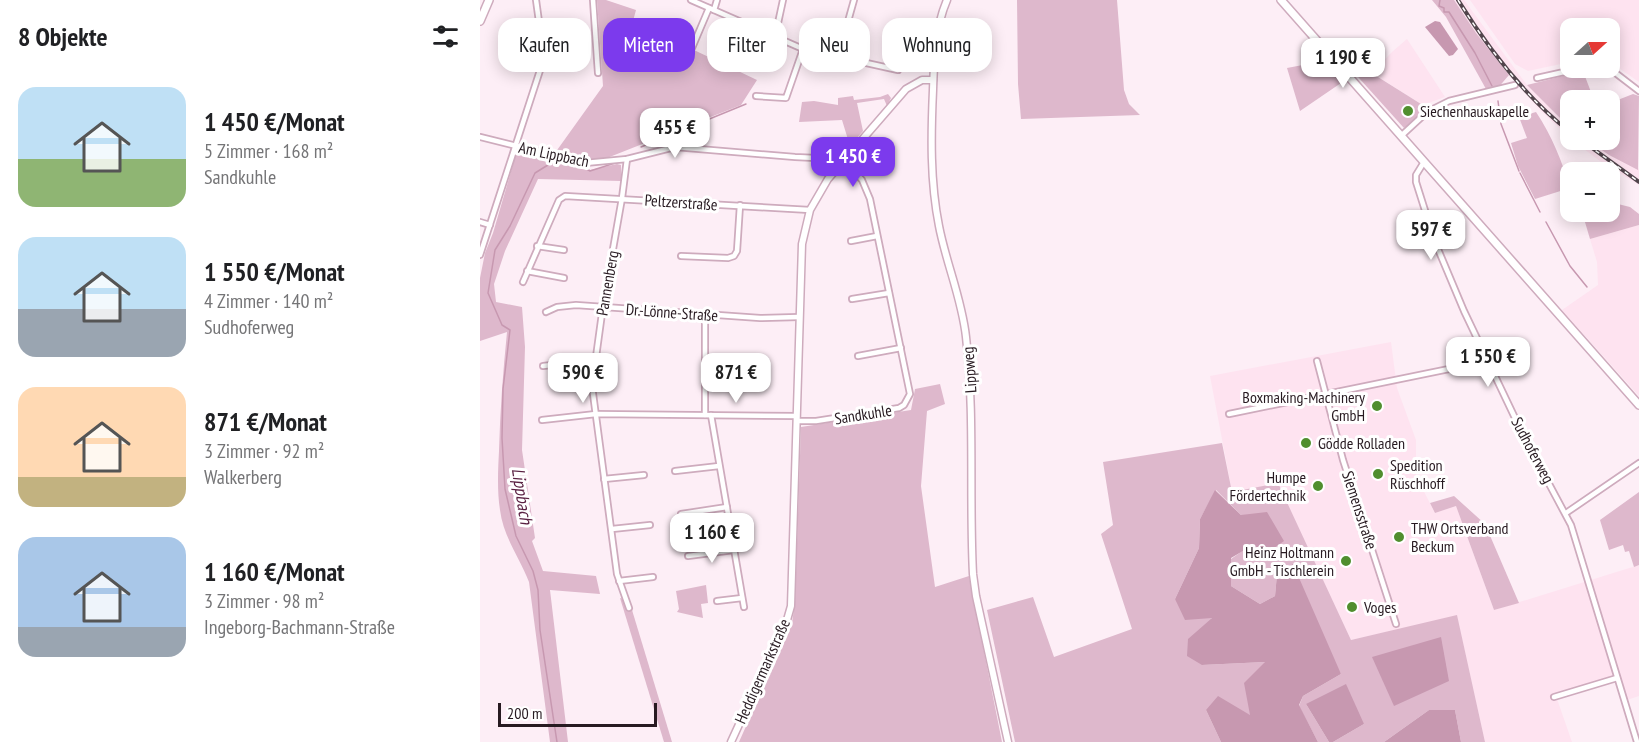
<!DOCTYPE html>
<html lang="de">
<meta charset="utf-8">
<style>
:root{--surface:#fff;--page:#f2f2f2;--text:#202124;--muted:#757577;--accent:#7c3aed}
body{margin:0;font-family:"PT Sans Narrow",sans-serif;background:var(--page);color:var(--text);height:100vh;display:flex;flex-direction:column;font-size:22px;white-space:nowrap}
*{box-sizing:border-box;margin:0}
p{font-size:20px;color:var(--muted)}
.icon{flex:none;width:33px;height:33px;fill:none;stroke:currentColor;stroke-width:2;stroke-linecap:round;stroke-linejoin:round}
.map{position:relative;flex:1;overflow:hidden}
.drawer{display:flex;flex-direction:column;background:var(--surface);width:480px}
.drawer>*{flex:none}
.hud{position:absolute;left:18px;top:18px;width:570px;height:54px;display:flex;gap:12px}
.needle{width:39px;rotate:69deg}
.tools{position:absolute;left:1080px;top:18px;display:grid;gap:12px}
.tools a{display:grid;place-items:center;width:60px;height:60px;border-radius:12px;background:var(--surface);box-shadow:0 3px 15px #0003;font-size:30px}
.scale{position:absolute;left:18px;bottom:15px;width:159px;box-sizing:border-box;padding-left:6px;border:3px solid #271a21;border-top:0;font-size:16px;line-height:21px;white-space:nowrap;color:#271a21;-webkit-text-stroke:4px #fff;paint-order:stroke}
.price{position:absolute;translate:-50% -51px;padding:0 14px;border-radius:12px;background:#fff;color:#222;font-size:20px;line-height:39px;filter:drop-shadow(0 2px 3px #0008)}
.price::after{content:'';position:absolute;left:50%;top:36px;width:18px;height:14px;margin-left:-9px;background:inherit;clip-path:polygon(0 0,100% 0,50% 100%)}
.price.current{background:var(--accent);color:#fff}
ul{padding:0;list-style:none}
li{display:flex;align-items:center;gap:18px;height:150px;padding:0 18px}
li span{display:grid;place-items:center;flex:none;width:168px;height:120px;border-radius:18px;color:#555}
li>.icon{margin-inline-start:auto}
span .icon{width:72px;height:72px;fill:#fffc;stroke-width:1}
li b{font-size:26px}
h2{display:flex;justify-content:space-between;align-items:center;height:72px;padding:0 18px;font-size:26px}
.chip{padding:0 21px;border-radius:18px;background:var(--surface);box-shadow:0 3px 15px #0003;font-size:21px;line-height:54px}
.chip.current{background:var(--accent);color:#fff}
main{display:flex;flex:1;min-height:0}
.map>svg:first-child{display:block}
</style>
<main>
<section class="drawer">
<h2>8 Objekte<svg class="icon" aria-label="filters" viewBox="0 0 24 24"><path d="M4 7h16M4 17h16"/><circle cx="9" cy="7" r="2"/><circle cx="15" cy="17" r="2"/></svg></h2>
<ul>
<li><span style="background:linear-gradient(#bfe0f5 60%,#8fb573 0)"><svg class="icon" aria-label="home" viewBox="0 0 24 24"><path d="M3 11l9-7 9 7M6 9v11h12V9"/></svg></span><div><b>1 450 €/Monat</b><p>5 Zimmer · 168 m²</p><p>Sandkuhle</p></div></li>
<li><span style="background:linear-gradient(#bfe0f5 60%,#9aa5b1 0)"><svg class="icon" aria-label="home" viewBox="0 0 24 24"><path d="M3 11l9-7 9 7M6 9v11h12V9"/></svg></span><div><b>1 550 €/Monat</b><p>4 Zimmer · 140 m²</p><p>Sudhoferweg</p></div></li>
<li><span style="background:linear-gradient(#ffd9b3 75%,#c2b280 0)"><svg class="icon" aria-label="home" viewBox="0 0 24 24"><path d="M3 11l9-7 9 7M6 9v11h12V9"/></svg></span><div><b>871 €/Monat</b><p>3 Zimmer · 92 m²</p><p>Walkerberg</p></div></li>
<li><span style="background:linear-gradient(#a9c7e8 75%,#9aa5b1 0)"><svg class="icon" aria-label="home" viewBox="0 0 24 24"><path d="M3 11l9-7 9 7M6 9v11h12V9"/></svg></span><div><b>1 160 €/Monat</b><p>3 Zimmer · 98 m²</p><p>Ingeborg-Bachmann-Straße</p></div></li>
</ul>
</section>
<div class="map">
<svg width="1159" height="742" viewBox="0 0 1159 742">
<rect width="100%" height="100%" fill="#fdeef6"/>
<g fill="#fee3f0">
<polygon points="974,0 984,0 1047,85 1090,128 1090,138 1061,111 1029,75 996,33"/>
<polygon points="990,0 1159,0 1159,82 1130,62 1130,28 1090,28 1090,62 1048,71 1035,64"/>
<polygon points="927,39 965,97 943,105 892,73 912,52"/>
<polygon points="1092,140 1107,140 1129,155 1158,169 1159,168 1159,185 1120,161"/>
<polygon points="1159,225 1159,396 1082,310 1118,285 1117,262 1110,239"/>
<polygon points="911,342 917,388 936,440 936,476 955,513 976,506 1014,610 1159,565 1159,696 1147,700 1139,675 1076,696 1092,742 1005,742 977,616 871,640 798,484 752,492 730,376"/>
</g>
<g fill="#deb8cc">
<polygon points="117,0 126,0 156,10 153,21 277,80 261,105 127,158 115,160 75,153 123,86"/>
<polygon points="537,0 637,0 644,90 649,104 660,115 541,119 538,84"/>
<polygon points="952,0 974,0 996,33 1029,75 1017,89 1006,89 966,17"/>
<polygon points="838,56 861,83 820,111 807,68 828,64"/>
<polygon points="882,67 949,109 924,128 870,68"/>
<polygon points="1103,71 1114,100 1090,100 1090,128 1047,85"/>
<polygon points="408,94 411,98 407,106 404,99 377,103 383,131 370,146 362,120 319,122 322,102 334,101 358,105 358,98 373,96 374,100 400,97"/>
<polygon points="1153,94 1159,96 1158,170 1129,155 1107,140 1130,140 1130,103"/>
<path d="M 1056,112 C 1072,136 1082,161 1090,188 L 1055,199 L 1038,166 L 1031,143 L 1047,138 L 1039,117 Z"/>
<path d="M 37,151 L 104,165 L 110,170 L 137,164 L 141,165 L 141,181 L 58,179 L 25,251 L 14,284 L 16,302 L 42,307 L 45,347 L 42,450 L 55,538 L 52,541 L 63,571 L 116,576 L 120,594 L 70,590 L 88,742 L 70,742 L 49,582 C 40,559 23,536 20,510 C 17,491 18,470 19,451 C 20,411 23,372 27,332 L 0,341 L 0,278 L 5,253 L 13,233 Z"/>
<polygon points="1130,202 1150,207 1159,214 1159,225 1110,239 1102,212 1130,212"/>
<polygon points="460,384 465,404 447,411 441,486 455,587 489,576 522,742 259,742 312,623 315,602 321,427 431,410 435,389"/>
<polygon points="742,443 752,492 798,483 871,640 977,615 1005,742 981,742 975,710 949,710 904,742 853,742 884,724 826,704 849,742 838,742 819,706 823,696 861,674 797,574 795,596 780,604 751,586 751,559 768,547 761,515 736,490 720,519 719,548 695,599 732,617 722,665 785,662 770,715 726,710 741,742 535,742 507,610 553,597 574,657 652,629 621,534 633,525 623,462"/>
<polygon points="1159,492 1159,565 1154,567 1149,551 1145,552 1143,545 1129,550 1120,520"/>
<polygon points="974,496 1005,524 1039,603 1014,610 976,506 955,513 950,503"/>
<polygon points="226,585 228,603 221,604 223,618 197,612 199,609 196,591"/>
<polygon points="140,598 147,600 152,610 192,742 184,742"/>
</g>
<g fill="#c798b0">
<polygon points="955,21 960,22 978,49 973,55 969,56 945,27"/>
<polygon points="735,490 761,515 787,512 804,541 784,555 768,548 751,558 751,586 780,604 795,596 797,574 813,564 861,674 823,696 819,705 838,742 741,742 726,710 738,696 770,715 764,683 785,662 722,665 707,656 708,639 732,618 705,620 695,599 719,548 720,519"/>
<polygon points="961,637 969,681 914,706 892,657"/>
<polygon points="866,684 884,724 853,742 849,742 826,704"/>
<polygon points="949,710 975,710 981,742 904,742"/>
</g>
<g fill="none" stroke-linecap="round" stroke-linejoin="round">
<g stroke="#c798b0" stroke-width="1.5">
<polyline points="960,0 959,6 964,8 964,12 969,12 995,53 1012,86"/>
<polyline points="1018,101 1021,124 1039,171"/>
<polyline points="161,147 266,104"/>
<polyline points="1040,173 1060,212"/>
<polyline points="1066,222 1090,266 1107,287"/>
<polyline points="77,742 60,630 58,590 53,571 36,536 25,489 22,438 23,389 30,330 22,325 8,293 15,250 30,226 55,173 76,160 100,165 110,171 135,163"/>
</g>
<g stroke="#ceabbd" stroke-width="8">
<g id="minor">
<polyline points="113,0 118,73"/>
<polyline points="211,0 323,49 418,70 425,39"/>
<polyline points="234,10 237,0"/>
<polyline points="295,37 303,0"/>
<polyline points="212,48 229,8"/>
<polyline points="358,57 374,0"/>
<polyline points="1129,68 1159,91"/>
<polyline points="1057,78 1102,68"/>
<polyline points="276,96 306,98 323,49"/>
<polyline points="921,136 947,112 969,101 1035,85"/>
<polyline points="0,137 105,163 147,159 195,147 315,157 356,159 375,172 382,180 390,199 430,394 424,405 419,408 336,421 317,421"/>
<polyline points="147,159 142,198 123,306 112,386 137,574 149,608"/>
<polyline points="944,162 936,175 936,182 955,242 984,311 1045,439 1091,525 1157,742"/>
<polyline points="0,222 10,225"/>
<polyline points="371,241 397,236"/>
<polyline points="57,246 84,250"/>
<polyline points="0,255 64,58 56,0"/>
<polyline points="201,256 248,258 254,256 257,251 260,205"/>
<polyline points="47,271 84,278"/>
<polyline points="43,282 79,200 85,196 330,210"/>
<polyline points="372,299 409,293"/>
<polyline points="66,312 77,307 96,305 280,318 319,317"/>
<polyline points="378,356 421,348"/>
<polyline points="837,361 863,460 916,624"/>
<polyline points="63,366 115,360"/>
<polyline points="749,414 1008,361"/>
<polyline points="225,415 225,315"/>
<polyline points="231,415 264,607"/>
<polyline points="62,420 116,414 317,416"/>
<polyline points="195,471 239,466"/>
<polyline points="124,479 164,475"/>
<polyline points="1086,513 1159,463"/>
<polyline points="201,514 247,507"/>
<polyline points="132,529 170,525"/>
<polyline points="208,556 254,550"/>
<polyline points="139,581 173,577"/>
<polyline points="237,601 262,598"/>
<polyline points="1074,697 1137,678"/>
</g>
</g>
<g stroke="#ceabbd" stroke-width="9">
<g id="tertiary">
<path d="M 467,0 C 455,28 454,59 453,90 C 451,135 450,181 459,226 C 466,263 482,299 486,337 C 495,415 489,495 493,574 L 496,596 L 528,742"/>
<polyline points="251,742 307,620 311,606 322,244 330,210 348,179 426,89 442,80 453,80"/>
</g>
</g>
<g stroke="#ceabbd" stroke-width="10">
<g id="secondary">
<polyline points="801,0 1159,405"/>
<polyline points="0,21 9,0"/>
</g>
</g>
<use href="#minor" stroke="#fff" stroke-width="4.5"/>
<use href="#tertiary" stroke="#fff" stroke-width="6"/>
<use href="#secondary" stroke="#fff" stroke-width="7"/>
<g stroke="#52454c" stroke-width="4">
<g id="rail">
<path d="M 978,0 C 1008,48 1045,97 1090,132"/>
<polyline points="1101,140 1159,182"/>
</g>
</g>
<use href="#rail" stroke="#fff" stroke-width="1.5" stroke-dasharray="4.5" stroke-linecap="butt"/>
</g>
<g fill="#508e2e" stroke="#fff" stroke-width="2">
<circle cx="928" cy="111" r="6"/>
<circle cx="897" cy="406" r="6"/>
<circle cx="826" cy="443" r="6"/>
<circle cx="898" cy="474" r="6"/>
<circle cx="838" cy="486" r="6"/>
<circle cx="919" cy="537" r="6"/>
<circle cx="866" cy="561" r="6"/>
<circle cx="872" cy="607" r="6"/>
</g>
<g text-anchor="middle" stroke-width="6" stroke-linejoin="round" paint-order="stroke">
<g font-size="16" fill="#271a21" stroke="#fff" text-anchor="start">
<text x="940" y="117">Siechenhauskapelle</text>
<text x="885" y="403" text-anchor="end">Boxmaking-Machinery<tspan x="885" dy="18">GmbH</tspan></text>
<text x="838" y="449">Gödde Rolladen</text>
<text x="910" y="471">Spedition<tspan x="910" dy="18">Rüschhoff</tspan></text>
<text x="826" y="483" text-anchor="end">Humpe<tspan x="826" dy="18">Fördertechnik</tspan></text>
<text x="931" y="534">THW Ortsverband<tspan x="931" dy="18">Beckum</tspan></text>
<text x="854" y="558" text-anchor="end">Heinz Holtmann<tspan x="854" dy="18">GmbH - Tischlerein</tspan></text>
<text x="884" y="613">Voges</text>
</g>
<g font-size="16" fill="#271a21" stroke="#fff">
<text transform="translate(74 154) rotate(12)" y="6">Am Lippbach</text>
<text transform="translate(201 202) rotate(4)" y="6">Peltzerstraße</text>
<text transform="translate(127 283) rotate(-80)" y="6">Pannenberg</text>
<text transform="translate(192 312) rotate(4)" y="6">Dr.-Lönne-Straße</text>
<text transform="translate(489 370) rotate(-94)" y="6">Lippweg</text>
<text transform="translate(383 414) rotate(-9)" y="6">Sandkuhle</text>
<text transform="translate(1053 450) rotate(62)" y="6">Sudhoferweg</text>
<text transform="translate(880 510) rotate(72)" y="6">Siemensstraße</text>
<text transform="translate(282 671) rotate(-66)" y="6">Heddigermarkstraße</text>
</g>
<g font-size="18" font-style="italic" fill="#5a2143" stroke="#fff">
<text transform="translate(42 496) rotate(81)" y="6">Lippbach</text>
</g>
</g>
</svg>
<div class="tools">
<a><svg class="needle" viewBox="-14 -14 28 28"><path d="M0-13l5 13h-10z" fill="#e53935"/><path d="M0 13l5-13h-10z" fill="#757577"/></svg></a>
<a>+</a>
<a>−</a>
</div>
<div class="scale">200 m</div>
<b class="price" style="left:863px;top:89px">1 190 €</b>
<b class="price" style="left:195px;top:159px">455 €</b>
<b class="price current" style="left:373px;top:188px">1 450 €</b>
<b class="price" style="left:951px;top:261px">597 €</b>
<b class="price" style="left:1008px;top:388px">1 550 €</b>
<b class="price" style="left:103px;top:404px">590 €</b>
<b class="price" style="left:256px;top:404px">871 €</b>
<b class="price" style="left:232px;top:564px">1 160 €</b>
<div class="hud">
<a class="chip">Kaufen</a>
<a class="chip current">Mieten</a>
<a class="chip">Filter</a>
<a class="chip">Neu</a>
<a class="chip">Wohnung</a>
</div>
</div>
</main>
